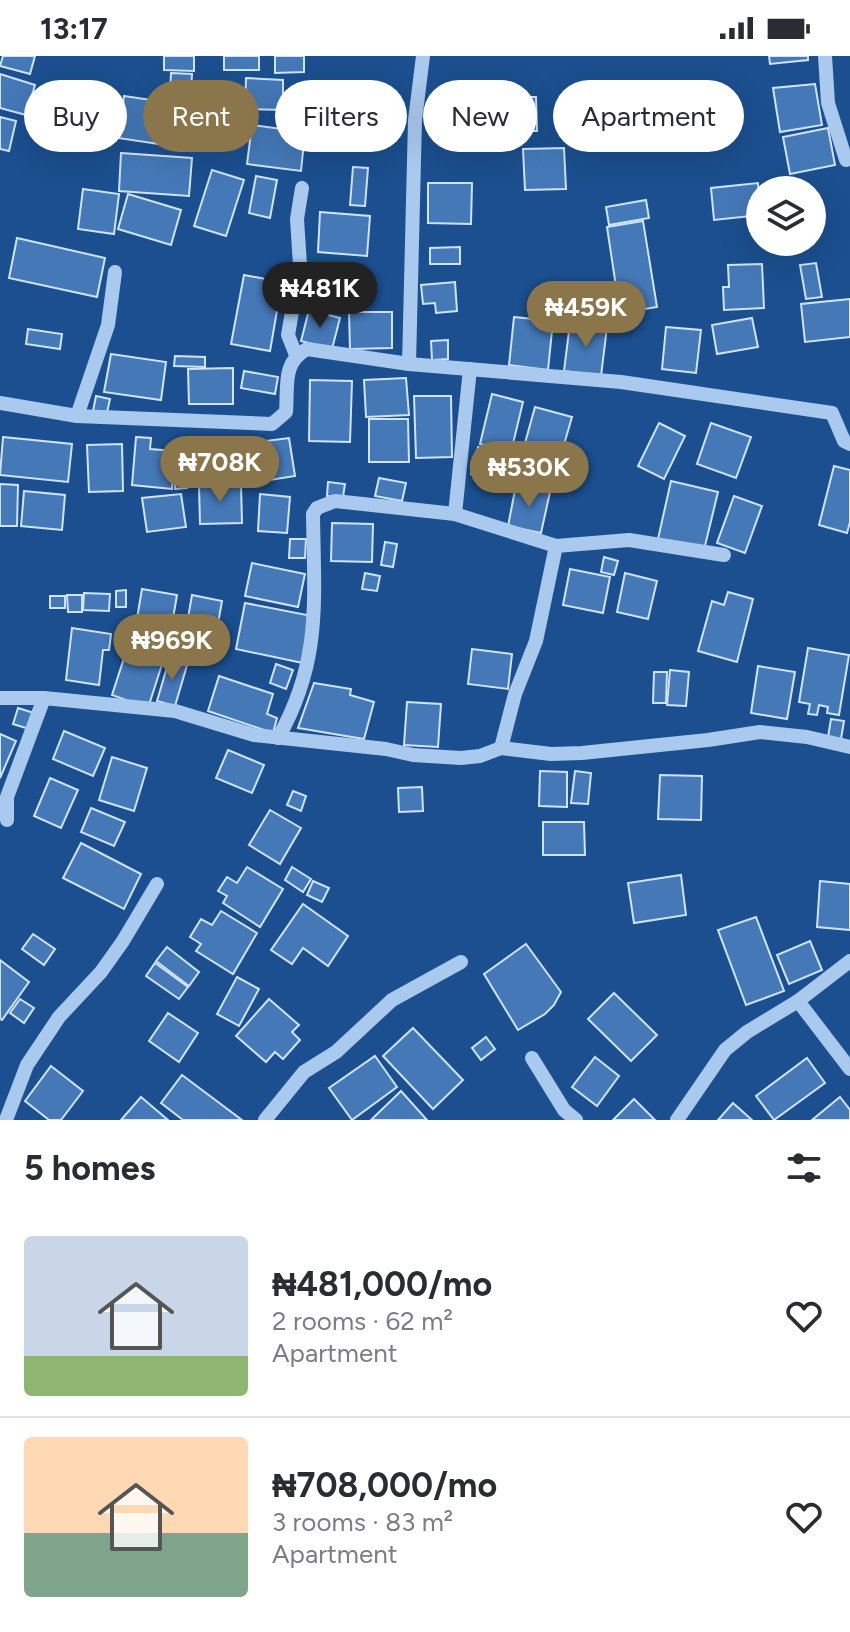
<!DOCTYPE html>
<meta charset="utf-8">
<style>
:root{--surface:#fff;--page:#f7f7f7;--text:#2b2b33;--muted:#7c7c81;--line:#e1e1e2;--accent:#8a764a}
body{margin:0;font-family:Figtree,sans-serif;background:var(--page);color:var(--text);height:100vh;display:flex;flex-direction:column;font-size:30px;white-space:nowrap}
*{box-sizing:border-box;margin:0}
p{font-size:26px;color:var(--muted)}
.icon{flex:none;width:44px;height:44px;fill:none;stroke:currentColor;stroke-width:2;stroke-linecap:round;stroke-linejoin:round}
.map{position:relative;height:1064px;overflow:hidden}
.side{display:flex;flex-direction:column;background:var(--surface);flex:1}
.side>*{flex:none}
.banner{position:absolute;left:24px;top:24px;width:802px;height:72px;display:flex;gap:16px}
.controls{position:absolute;left:746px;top:120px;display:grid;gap:16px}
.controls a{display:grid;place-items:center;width:80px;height:80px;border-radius:50%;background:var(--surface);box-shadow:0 8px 32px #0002;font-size:40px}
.price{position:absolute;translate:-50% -68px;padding:0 18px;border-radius:28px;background:var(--accent);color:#fff;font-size:26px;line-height:52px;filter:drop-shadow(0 2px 4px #0008)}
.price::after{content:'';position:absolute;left:50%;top:48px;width:24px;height:18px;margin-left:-12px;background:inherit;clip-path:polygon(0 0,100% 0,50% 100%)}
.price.on{background:#222;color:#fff}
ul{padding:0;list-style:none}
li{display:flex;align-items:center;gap:24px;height:200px;padding:0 24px}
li+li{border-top:2px solid var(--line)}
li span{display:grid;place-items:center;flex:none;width:224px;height:160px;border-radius:8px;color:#555}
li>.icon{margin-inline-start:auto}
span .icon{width:96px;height:96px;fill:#fffc;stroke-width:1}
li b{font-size:34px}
h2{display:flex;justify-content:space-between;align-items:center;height:96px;padding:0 24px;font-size:34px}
.pill{padding:0 28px;border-radius:36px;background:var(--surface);box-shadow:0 8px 32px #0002;font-size:28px;line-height:72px}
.pill.on{background:var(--accent);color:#fff}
.status{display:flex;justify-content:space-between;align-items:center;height:56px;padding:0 40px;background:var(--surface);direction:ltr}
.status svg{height:22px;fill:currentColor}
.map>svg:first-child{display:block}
</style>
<div class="status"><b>13:17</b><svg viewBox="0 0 49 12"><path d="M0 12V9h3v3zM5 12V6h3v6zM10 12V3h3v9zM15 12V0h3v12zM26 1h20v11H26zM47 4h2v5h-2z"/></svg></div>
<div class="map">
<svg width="850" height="1064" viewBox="0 0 850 1064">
<rect width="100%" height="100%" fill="#1b4f8f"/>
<g fill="#4478b7" stroke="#cfe3fa" stroke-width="2">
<polygon points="3,0 35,0 30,18 0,10"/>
<polygon points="164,0 194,0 194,15 164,14"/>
<rect x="224" y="0" width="35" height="14"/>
<polygon points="275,0 304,0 304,16 275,17"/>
<polygon points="769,0 808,0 808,4 770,8"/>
<polygon points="171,17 192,18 191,36 170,36"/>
<polygon points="0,18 35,29 26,59 0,52"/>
<polygon points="246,22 283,24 283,54 245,53"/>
<polygon points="815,28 822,69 780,76 773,32"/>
<rect x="483" y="39" width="30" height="37"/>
<polygon points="124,40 192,50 186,92 118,82"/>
<polygon points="524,41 536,41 537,75 524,75"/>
<polygon points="32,47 52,53 48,67 27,61"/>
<polygon points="0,61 16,65 9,95 0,93"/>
<polygon points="252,69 305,76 301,115 247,108"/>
<polygon points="828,72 835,109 790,118 783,81"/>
<polygon points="564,92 566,133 525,134 523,93"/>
<polygon points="121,97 192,102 189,140 119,135"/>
<polygon points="353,111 368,112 365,150 350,149"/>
<polygon points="212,114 244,124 226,180 194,170"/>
<polygon points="256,120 277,124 270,162 249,157"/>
<polygon points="428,127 472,127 471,168 428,167"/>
<polygon points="758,127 760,159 714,164 711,132"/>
<polygon points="83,133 119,138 114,178 78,173"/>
<polygon points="128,138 181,154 171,189 118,173"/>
<polygon points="646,144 649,162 609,169 606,151"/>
<polygon points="320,156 370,160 367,200 318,196"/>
<polygon points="643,165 657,251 620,257 607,171"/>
<polygon points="17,182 105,202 97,241 9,222"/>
<polygon points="460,191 460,208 430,208 430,192"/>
<polygon points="816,207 822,241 806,243 800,209"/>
<polygon points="762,208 764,252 724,254 723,231 729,231 728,209"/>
<polygon points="360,210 360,225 320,227 320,212"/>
<polygon points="244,219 282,226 270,295 231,288"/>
<polygon points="455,226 457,255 436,257 435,247 423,248 421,229"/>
<polygon points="850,243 850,281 805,286 801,248"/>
<polygon points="309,254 340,262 332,293 301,285"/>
<polygon points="349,256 392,256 392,292 350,293"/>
<polygon points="514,261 553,265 548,314 509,309"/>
<polygon points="752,262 758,291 717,298 712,269"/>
<polygon points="570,267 607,271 601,320 564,315"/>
<polygon points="666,271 701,274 696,317 662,313"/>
<polygon points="28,273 62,278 60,293 26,288"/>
<polygon points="448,284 448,303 432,304 431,285"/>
<polygon points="111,298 166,306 161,344 104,336"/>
<polygon points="175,300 205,301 205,311 174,310"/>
<polygon points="233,312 233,348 189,348 188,313"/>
<polygon points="244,315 278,321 275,338 241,332"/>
<polygon points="406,322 409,359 366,361 364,324"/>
<polygon points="310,324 352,325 350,386 309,385"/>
<polygon points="492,338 523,346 511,396 480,388"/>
<polygon points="96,340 110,343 107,357 93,355"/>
<polygon points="414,340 451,340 452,401 416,402"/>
<polygon points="535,351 572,361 551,433 515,423"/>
<polygon points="369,363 408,363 409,406 369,406"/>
<polygon points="659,367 685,380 664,423 638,410"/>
<polygon points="711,367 751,381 736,422 697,408"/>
<polygon points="3,381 72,388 68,426 0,419"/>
<polygon points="136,381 151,382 150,393 175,395 172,433 132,429"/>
<polygon points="289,382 295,420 257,426 251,387"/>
<polygon points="122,388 123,435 89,436 87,389"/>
<polygon points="478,391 512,400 506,427 471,418"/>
<rect x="177" y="393" width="10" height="23"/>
<polygon points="834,410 850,414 850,466 847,477 819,469"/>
<polygon points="175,419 187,419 187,432 175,433"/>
<polygon points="379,422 406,427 402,445 375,440"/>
<polygon points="671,425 718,436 704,494 658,483"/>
<polygon points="328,426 345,428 343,441 327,440"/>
<polygon points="0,428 18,429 17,470 0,470"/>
<polygon points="241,429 242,467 200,468 199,430"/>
<polygon points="516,429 550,436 541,477 508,470"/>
<polygon points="24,435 65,439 62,474 21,470"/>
<polygon points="181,438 186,471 147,476 142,442"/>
<polygon points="260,438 290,441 287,477 258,475"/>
<polygon points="734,440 762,450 745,497 717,487"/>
<polygon points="332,467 373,468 372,506 331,505"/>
<polygon points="290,483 306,483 305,502 289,502"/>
<polygon points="385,486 397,488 393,511 381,509"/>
<polygon points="604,501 618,505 614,519 601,516"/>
<polygon points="252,507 305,518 298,551 245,540"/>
<polygon points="570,513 610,521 603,557 563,549"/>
<polygon points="365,517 380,520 377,535 362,533"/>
<polygon points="625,517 657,525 648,563 617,556"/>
<polygon points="142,533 177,539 169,586 134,580"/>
<polygon points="126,534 126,551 116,551 116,535"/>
<polygon points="728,536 753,543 737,606 698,595 712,545 724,549"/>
<polygon points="84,537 110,538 109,555 83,554"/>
<polygon points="67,539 82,539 82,556 68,556"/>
<polygon points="192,539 222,545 215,585 185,579"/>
<rect x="50" y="540" width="15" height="12"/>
<polygon points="245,547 312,560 303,607 236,593"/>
<polygon points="72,572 111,578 109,594 103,594 99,629 66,624"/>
<polygon points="129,587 165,599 148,652 112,639"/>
<polygon points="808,592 849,599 839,659 827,657 828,651 819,649 817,659 808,658 810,648 799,646"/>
<polygon points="472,593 512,598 508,633 468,628"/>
<polygon points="170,601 188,606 175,650 157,645"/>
<polygon points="276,608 293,614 286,633 270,627"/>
<polygon points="758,610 795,616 787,663 751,657"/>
<polygon points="670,614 689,616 686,650 667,649"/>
<polygon points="654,616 667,616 666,647 653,647"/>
<polygon points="219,620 273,638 267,658 277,662 273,677 208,655"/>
<polygon points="314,627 351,633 350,639 374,646 364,683 298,672"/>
<polygon points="407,646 441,648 438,691 404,689"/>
<polygon points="18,652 34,657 29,673 13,668"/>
<polygon points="831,663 844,665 841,683 828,681"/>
<polygon points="64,675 105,692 93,720 53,703"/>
<polygon points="0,678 16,685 0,722"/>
<polygon points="228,694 264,709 252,737 216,722"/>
<polygon points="112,701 147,712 134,755 99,744"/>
<polygon points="540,715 567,716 567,751 539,750"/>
<polygon points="575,715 591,717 588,748 571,747"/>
<polygon points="660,719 702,720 701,764 658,763"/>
<polygon points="50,722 78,734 61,772 34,760"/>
<polygon points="422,731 423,755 399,756 398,732"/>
<polygon points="293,735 306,740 301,755 287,749"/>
<polygon points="91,752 125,766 114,790 81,776"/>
<polygon points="270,754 301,772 280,808 249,789"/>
<polygon points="543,766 584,766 585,799 543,799"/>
<polygon points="81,787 141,818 124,853 63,822"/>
<polygon points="247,811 283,833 260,871 223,847 227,840 218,835 227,821 237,827"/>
<polygon points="292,811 311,823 303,836 285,824"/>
<polygon points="681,819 686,859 634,867 628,827"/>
<polygon points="313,825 329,832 322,846 307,839"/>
<polygon points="820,825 850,828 850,874 817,871"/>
<polygon points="303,848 348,880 328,910 303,892 292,908 271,894"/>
<polygon points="221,855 257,877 233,918 196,895 201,888 190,881 201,863 212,869"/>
<polygon points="756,861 784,935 746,949 718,874"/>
<polygon points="33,878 55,893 44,909 22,893"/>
<polygon points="810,885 822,914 789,928 777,899"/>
<polygon points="526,888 561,936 554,949 545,958 518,974 484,918"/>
<polygon points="167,891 199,916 189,930 156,905"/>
<polygon points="0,904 29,926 2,964 0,963"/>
<polygon points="155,907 188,931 179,943 146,920"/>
<polygon points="237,921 259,933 239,970 217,958"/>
<polygon points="614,937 657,979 631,1005 588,963"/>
<polygon points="20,943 34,952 24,967 10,957"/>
<polygon points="269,943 299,969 292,976 300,984 283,1003 275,996 266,1006 236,980"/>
<polygon points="168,957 198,977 179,1006 149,985"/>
<polygon points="413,972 463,1024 433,1053 383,1000"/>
<polygon points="486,981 495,993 481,1004 472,992"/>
<polygon points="375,1000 397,1031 352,1064 329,1032"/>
<polygon points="595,1001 619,1020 597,1050 572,1031"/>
<polygon points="807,1002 825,1027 774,1064 756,1040"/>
<polygon points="51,1010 83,1035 61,1064 49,1064 25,1045"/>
<polygon points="182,1019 242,1064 183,1064 161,1047"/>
<polygon points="401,1035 427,1064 371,1064"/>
<polygon points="141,1041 168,1064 121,1064"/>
<polygon points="840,1041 850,1054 850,1064 812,1064"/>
<polygon points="634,1043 655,1064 613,1064"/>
<polygon points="733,1047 752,1064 718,1064"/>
</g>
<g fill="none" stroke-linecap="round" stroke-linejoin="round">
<g stroke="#a9c9ee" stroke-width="14">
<polyline points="825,0 828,47 846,104"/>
<polyline points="296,299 288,279 300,209 297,163 302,132"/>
<polyline points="409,308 415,64 423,0"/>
<path d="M 0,347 L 77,360 L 272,368 L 286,356 C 288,331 282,306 307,293 L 409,308 L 621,326 L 832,357 L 844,385 L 850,388"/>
<polyline points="77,360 108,269 115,216"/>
<polyline points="455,458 470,313"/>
<polyline points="0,642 44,642 175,655 254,679 386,693 413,699 461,702 480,700 501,692 515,638 536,585 556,490 629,484 724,499"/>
<path d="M 278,682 C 322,605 314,543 313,458 L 317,452 L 335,445 L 455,458 L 556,490"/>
<polyline points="501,692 551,698 582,697 708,684 760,676 807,681 850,691"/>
<polyline points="7,764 7,741 44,642"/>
<polyline points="798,945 850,1013"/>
<polyline points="532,1002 564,1054 576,1064"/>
<polyline points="6,1064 27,1009 59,961 101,916 123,885 157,828"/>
<polyline points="265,1064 304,1016 336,996 392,944 461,906"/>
<polyline points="677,1064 725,994 747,976 798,945 850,905"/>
</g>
</g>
</svg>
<div class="controls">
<a><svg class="icon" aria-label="layers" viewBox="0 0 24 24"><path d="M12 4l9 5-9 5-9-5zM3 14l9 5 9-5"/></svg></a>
</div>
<b class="price on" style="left:320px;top:274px">₦481K</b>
<b class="price" style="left:586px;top:293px">₦459K</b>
<b class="price" style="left:220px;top:448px">₦708K</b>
<b class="price" style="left:529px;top:453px">₦530K</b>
<b class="price" style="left:172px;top:626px">₦969K</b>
<div class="banner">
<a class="pill">Buy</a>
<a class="pill on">Rent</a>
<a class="pill">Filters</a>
<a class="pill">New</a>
<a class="pill">Apartment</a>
</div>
</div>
<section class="side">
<h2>5 homes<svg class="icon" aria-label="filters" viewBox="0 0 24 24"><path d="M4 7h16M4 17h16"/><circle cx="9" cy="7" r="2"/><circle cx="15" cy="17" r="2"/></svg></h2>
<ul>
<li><span style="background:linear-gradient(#c9d6e8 75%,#8fb573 0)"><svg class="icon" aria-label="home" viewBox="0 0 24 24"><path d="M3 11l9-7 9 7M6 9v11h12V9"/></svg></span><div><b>₦481,000/mo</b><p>2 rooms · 62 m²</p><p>Apartment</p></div><svg class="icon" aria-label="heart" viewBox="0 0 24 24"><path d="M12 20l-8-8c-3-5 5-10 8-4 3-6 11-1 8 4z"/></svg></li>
<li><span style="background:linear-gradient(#ffd9b3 60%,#7fa58c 0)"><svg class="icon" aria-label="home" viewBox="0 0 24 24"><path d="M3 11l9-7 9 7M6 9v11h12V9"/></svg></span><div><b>₦708,000/mo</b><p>3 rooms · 83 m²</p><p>Apartment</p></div><svg class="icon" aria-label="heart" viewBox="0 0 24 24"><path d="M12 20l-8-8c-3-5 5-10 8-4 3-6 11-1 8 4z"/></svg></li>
</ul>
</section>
